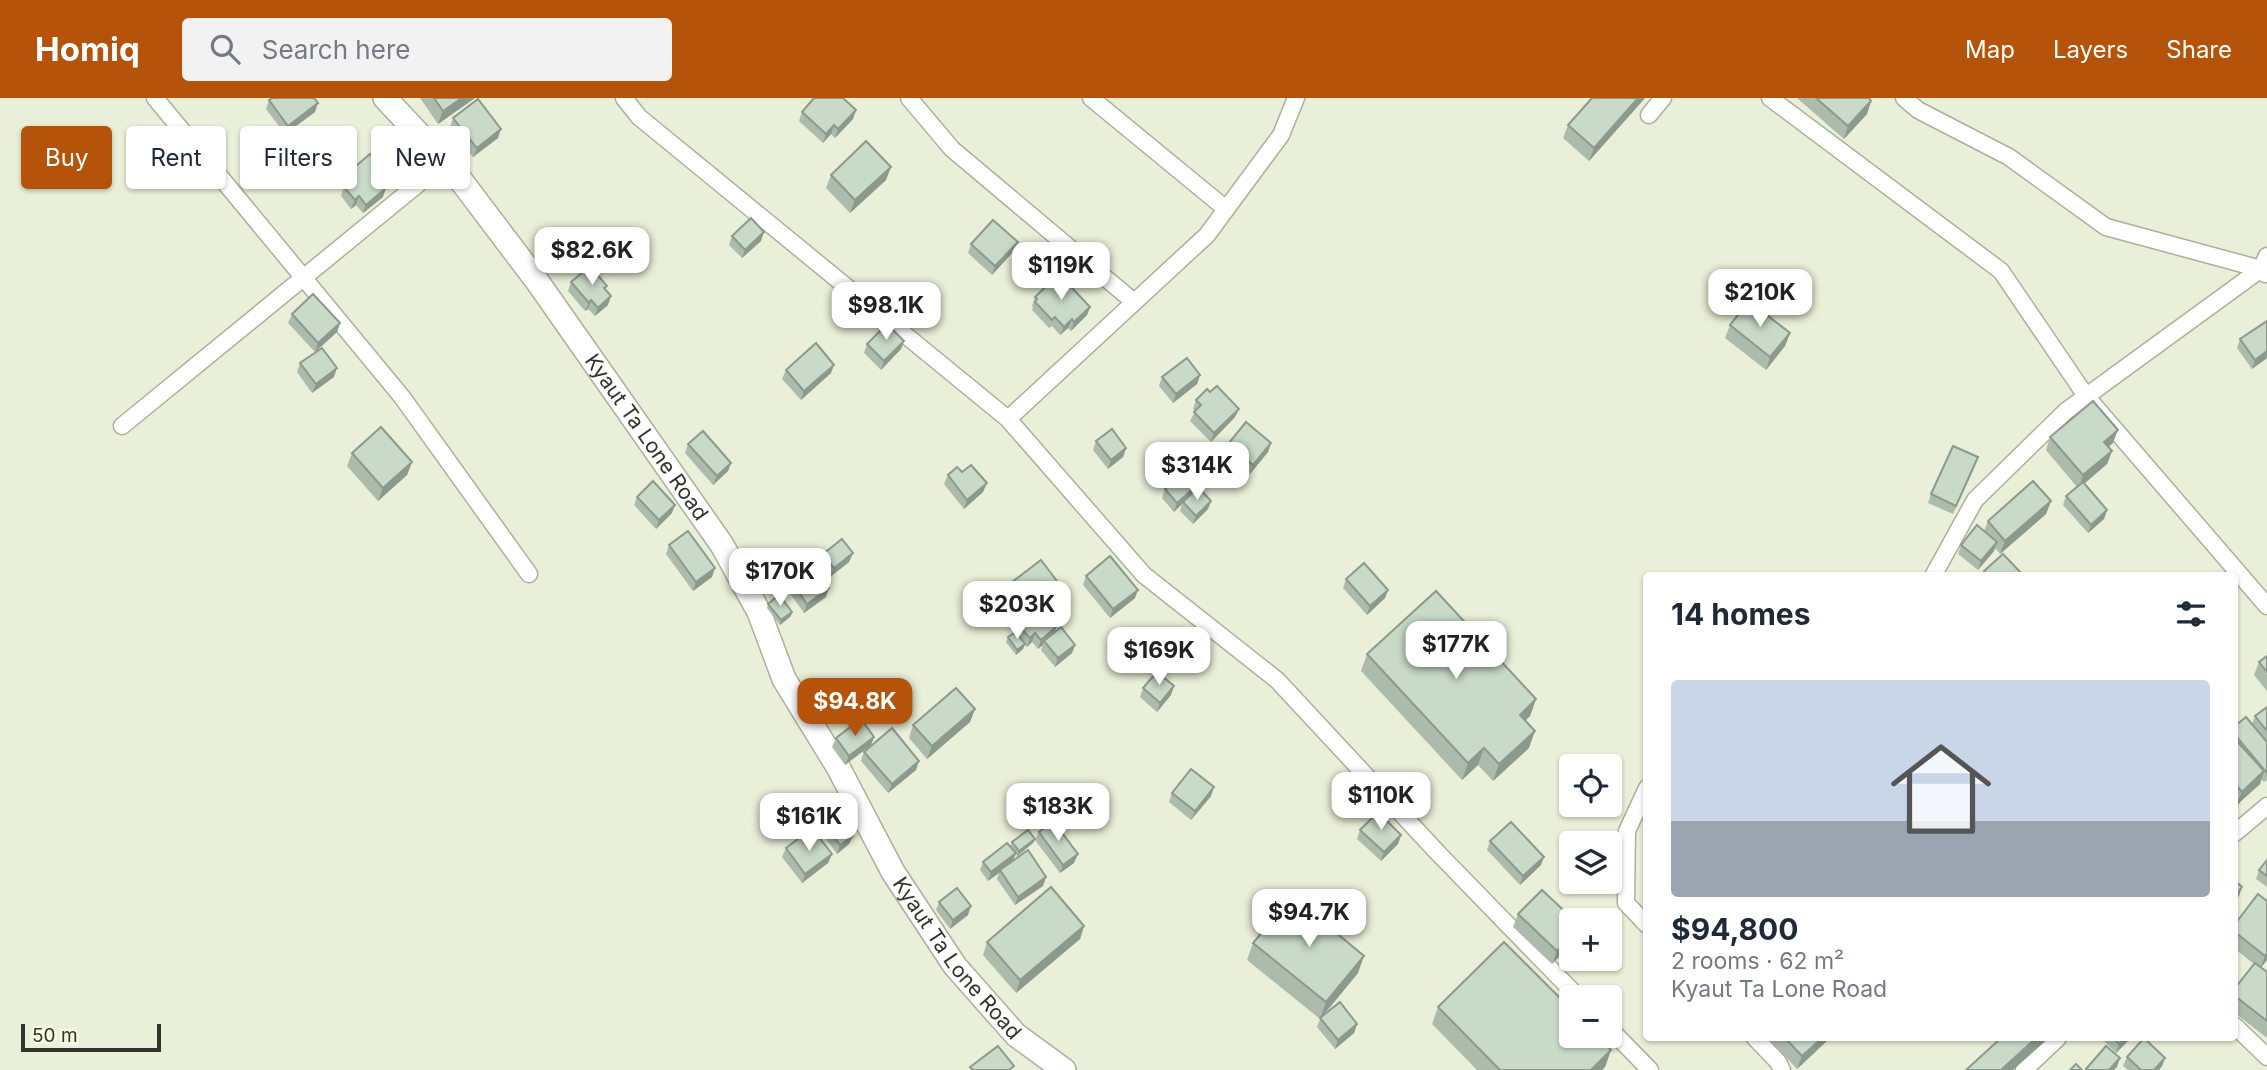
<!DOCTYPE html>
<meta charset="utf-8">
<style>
:root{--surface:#fff;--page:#f2f2f3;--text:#1f2937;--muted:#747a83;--accent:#b45309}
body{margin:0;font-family:Inter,sans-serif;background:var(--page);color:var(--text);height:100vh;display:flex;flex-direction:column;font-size:26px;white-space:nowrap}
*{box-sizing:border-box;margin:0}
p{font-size:23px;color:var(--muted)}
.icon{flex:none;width:38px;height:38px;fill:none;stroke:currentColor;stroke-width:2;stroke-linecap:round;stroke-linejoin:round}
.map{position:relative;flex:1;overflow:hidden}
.side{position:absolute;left:1643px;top:474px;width:595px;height:469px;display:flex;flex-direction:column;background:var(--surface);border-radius:7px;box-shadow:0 2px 5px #0004}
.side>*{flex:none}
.banner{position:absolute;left:21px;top:28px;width:665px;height:63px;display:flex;gap:14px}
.fabs{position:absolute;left:1559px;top:656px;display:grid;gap:14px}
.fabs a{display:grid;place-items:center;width:63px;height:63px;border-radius:7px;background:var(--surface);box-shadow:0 2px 5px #0004;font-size:35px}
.scale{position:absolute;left:21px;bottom:18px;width:140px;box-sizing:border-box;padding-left:7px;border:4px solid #32342b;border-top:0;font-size:19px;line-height:24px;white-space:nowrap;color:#32342b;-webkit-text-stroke:5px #f7fce5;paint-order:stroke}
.price{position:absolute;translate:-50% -60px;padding:0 16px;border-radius:14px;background:#fff;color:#222;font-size:23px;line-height:46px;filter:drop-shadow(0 2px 4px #0008)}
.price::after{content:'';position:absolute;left:50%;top:42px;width:21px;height:16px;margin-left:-10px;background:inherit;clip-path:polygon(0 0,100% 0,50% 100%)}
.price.current{background:var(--accent);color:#fff}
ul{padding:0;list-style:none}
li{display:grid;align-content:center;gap:14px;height:371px;padding:0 28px}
li span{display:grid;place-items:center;height:217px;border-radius:7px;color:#555}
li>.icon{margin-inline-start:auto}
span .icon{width:126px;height:126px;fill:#fffc;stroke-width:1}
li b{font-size:30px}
h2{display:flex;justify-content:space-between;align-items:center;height:84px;padding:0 28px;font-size:30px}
.pill{padding:0 24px;border-radius:7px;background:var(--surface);box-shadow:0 2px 5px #0004;font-size:24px;line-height:63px}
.pill.current{background:var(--accent);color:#fff}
header{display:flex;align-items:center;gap:42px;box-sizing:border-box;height:98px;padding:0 35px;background:var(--accent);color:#fff}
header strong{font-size:33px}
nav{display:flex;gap:38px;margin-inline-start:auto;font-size:24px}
.search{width:490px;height:63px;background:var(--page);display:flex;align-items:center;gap:18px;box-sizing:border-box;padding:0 24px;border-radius:7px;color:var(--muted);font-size:26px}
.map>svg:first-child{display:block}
</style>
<header>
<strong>Homiq</strong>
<div class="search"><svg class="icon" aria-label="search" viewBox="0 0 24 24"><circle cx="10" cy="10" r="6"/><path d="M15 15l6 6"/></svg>Search here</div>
<nav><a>Map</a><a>Layers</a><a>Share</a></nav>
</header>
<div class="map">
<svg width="2267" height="972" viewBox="0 0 2267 972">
<rect width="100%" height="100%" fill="#e9efd8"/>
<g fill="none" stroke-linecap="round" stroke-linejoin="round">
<g stroke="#abb09a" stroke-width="19">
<g id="street">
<polyline points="155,0 402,299 529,476"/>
<polyline points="624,0 639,19 1008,321 1144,477 1277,582 1437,754 1579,900"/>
<polyline points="909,0 952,51 1134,204"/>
<polyline points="1091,0 1226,111"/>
<polyline points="1770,0 2001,173 2086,298 2267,508"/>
<polyline points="1904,0 1918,12 2009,59 2106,129 2261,171 2265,176"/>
<polyline points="1649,17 1663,0"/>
<polyline points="1008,321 1207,137 1281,37 1296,0"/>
<polyline points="122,328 445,64"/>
<polyline points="1933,478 1975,402 2066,313 2261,171 2267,158"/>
<polyline points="1647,690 1627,733 1626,805 1647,827"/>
<polyline points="2235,735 2267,708"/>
<polyline points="2235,928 2267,959"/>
<polyline points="1610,931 1650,972"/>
<polyline points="1755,940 1778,964 1782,972"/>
<polyline points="2024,972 2058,940"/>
</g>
</g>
<g stroke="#abb09a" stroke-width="26">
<g id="secondary">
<path id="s1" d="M 385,0 L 456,76 L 537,183 L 722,447 L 759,514 L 784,581 L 838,669 L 893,774 L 955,868 L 1016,937 L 1064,972"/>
</g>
</g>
<use href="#street" stroke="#fff" stroke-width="16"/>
<use href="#secondary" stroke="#fff" stroke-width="23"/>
</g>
<g fill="#adbbac">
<polygon points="420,0 475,0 438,26"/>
<polygon points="1592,0 1645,0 1589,63 1563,40 1568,27"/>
<polygon points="1797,0 1869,0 1871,3 1867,16 1844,41"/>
<polygon points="269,2 315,14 285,36 266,11"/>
<polygon points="856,12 853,21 835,40 831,36 823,45 799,23 802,14"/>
<polygon points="453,20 498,40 473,59 450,29"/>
<polygon points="380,69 379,71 385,77 382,85 383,99 363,115 356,107 351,111 341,98 343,91 340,88 343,79"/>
<polygon points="831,77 886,82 850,115 826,90"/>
<polygon points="732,138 761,143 742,160 729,147"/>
<polygon points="1018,144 1014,153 992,177 968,155 971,146"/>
<polygon points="571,184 606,191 608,207 595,218 588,211 585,213 568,193"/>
<polygon points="1035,199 1090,209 1087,217 1071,233 1068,230 1060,237 1052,228 1049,230 1032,212 1033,209 1032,208"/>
<polygon points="292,216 340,225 337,234 315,254 288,225"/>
<polygon points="2267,223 2267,260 2252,271 2237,250 2240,241"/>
<polygon points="1730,227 1790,235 1785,248 1766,272 1725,240"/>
<polygon points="904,243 901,251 881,272 864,255 867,246"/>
<polygon points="300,265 334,279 312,295 297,274"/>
<polygon points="786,272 831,275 801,302 782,281"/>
<polygon points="1200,277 1197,286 1173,305 1159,288 1162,279"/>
<polygon points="1196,302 1239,311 1235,319 1211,344 1190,323 1195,313 1193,311"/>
<polygon points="2050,339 2113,345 2108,349 2112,353 2107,366 2084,386 2107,412 2104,421 2088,435 2063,407 2066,398 2077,389 2046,352"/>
<polygon points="1096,343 1126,350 1123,359 1108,371 1093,352"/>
<polygon points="688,346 731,365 728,373 713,387 685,355"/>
<polygon points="1228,346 1268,354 1250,376 1224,355"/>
<polygon points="352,355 412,364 407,377 378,403 347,368"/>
<polygon points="1975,368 1953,416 1928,405 1931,396"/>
<polygon points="962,374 983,394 964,411 944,386 948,377"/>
<polygon points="1201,384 1199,390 1211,403 1208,411 1193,426 1180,413 1182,406 1174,414 1162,400 1165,391"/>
<polygon points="637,399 672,415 656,431 634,407"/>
<polygon points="2051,403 2046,416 2000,456 1995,450 1994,453 1978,472 1958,456 1961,447 1984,433 1988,423"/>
<polygon points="669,447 712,479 693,493 666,456"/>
<polygon points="853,455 849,464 830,479 819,465 823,456"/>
<polygon points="785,475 826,499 804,515 782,484"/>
<polygon points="1086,478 1135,500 1110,520 1083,487"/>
<polygon points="1346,481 1388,492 1385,500 1367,517 1343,490"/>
<polygon points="1012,484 1054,492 1012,526 996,504 999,495 1011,486"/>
<polygon points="768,506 791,518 780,527 767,510"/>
<polygon points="1023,521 1054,535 1075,547 1072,555 1055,569 1041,552 1043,547 1038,551 1032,544 1027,549 1025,547 1023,551 1016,557 1006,544 1008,539 1017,535"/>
<polygon points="1367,556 1536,601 1530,618 1525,623 1529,650 1493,683 1478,667 1462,682 1361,573"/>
<polygon points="2267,558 2267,593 2254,577 2259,564"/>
<polygon points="1143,590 1171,597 1157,614 1140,599"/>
<polygon points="2267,609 2267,682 2264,684 2261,681 2260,686 2239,705 2236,712 2235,708 2235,628 2252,626 2255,618"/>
<polygon points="975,611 970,624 927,661 909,640 913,627"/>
<polygon points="874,639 871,647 845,667 832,649 836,640"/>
<polygon points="864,654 916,672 888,695 861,663"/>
<polygon points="1172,695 1211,698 1191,722 1169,704"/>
<polygon points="820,720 853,738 849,746 837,756 817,729"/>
<polygon points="1360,732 1401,737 1398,746 1381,763 1357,741"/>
<polygon points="1039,734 1074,765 1060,775 1035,742"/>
<polygon points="1035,741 1033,745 1017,758 1016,756 1013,763 1046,779 1043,788 1015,807 997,781 999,775 988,783 980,772 983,764 1010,748 1012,744"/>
<polygon points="1490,743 1541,767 1520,787 1487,752"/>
<polygon points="808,746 832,756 828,765 802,785 782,759 786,750"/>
<polygon points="2267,762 2267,789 2256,781 2259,772"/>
<polygon points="2267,803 2267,862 2261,869 2267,874 2267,940 2235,915 2235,890 2254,866 2235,851 2235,826"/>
<polygon points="939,804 968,817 950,831 936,812"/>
<polygon points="1518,816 1574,822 1552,866 1513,829"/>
<polygon points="1084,828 1080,841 1016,895 983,857 987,844"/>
<polygon points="1253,845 1358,875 1322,919 1357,926 1354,935 1335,951 1317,929 1320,921 1247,862"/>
<polygon points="1438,909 1611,952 1605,969 1602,972 1477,972 1432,926"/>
<polygon points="1768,940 1829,940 1828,942 1797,971"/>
<polygon points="2101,940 2131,940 2116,955"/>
<polygon points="2127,959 2165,960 2162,968 2159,972 2128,972 2123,968"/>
</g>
<g fill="#8d998c">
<polygon points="462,0 475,0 438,26 443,13"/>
<polygon points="1638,0 1645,0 1589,63 1594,50"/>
<polygon points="1871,3 1867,16 1844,41 1848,28"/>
<polygon points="318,5 315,14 285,36 288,28"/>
<polygon points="856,12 853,21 835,40 838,31"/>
<polygon points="834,27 831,36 823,45 826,36"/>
<polygon points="501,31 498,40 473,59 477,50"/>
<polygon points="891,69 886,82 850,115 855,102"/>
<polygon points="386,90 383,99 363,115 366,107"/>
<polygon points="359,98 356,107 351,111 355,102"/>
<polygon points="764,134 761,143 742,160 745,152"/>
<polygon points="1018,144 1014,153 992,177 995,168"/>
<polygon points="611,198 608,207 595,218 598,210"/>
<polygon points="591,202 588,211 585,213 589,205"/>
<polygon points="1090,209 1087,217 1071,233 1074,224"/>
<polygon points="1072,221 1068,230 1060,237 1064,229"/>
<polygon points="340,225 337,234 315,254 318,245"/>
<polygon points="1790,235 1785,248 1766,272 1770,259"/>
<polygon points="904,243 901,251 881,272 884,263"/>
<polygon points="2267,253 2267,260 2252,271 2255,262"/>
<polygon points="834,267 831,275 801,302 804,293"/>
<polygon points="337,270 334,279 312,295 316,286"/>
<polygon points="1200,277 1197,286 1173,305 1176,296"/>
<polygon points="1239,311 1235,319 1211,344 1214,335"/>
<polygon points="2118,332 2113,345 2099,357 2104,344"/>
<polygon points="1271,345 1268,354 1250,376 1253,367"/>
<polygon points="1126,350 1123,359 1108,371 1111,362"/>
<polygon points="2112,353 2107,366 2079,390 2083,377"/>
<polygon points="412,364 407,377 378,403 383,390"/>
<polygon points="731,365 728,373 713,387 717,378"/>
<polygon points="1201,384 1198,392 1183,404 1182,406 1174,414 1177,405"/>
<polygon points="987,385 983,394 964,411 967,402"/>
<polygon points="1211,403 1208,411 1193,426 1196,418"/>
<polygon points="2051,403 2046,416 2000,456 2005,443"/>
<polygon points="675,407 672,415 656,431 659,422"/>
<polygon points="2107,412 2104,421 2088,435 2091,427"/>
<polygon points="1997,444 1994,453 1978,472 1981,463"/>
<polygon points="853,455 849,464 830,479 834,470"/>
<polygon points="715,470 712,479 693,493 696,484"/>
<polygon points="1057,483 1054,492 1025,514 1029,506"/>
<polygon points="829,490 826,499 804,515 807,506"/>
<polygon points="1138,492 1135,500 1110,520 1113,511"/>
<polygon points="1388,492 1385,500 1367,517 1370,508"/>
<polygon points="1028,508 1024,517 1012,526 1015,517"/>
<polygon points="792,514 791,518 780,527 781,522"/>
<polygon points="1057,528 1053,537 1044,543 1043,547 1038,551 1041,542"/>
<polygon points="1035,535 1032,544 1027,549 1030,540"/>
<polygon points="1025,546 1023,551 1016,557 1017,552"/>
<polygon points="1075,547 1072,555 1055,569 1058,560"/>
<polygon points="1174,588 1171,597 1157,614 1160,605"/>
<polygon points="1536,601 1530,618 1513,634 1520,617"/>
<polygon points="975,611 970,624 927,661 932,648"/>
<polygon points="1535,633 1529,650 1493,683 1499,666"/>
<polygon points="874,639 871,647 845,667 849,658"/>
<polygon points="1484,650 1478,667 1462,682 1468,665"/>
<polygon points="919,663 916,672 888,695 892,686"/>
<polygon points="2264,673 2260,686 2239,705 2235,714 2235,708 2237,705 2242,694"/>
<polygon points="1214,689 1211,698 1191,722 1195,713"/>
<polygon points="1401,737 1398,746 1381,763 1384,754"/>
<polygon points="853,738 849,746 837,756 840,747"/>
<polygon points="1035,741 1033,745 1017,758 1019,753"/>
<polygon points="1016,755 1012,764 1000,772 999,775 988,783 991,774"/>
<polygon points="832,756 828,765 802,785 805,776"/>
<polygon points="1078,756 1074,765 1060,775 1063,767"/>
<polygon points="1544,759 1541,767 1520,787 1523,778"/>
<polygon points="1046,779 1043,788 1015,807 1018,799"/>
<polygon points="2242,789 2239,798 2235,803 2235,798"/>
<polygon points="971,808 968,817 950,831 953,822"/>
<polygon points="1084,828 1080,841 1016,895 1020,882"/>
<polygon points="1572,838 1572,846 1552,866 1557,853"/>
<polygon points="2267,855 2267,862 2260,871 2265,858"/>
<polygon points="1364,858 1358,875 1320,921 1326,904"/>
<polygon points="1357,926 1354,935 1335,951 1338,942"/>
<polygon points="1822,940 1829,940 1828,942 1797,971 1802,958"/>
<polygon points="2036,940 2049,940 2013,972 2001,972"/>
<polygon points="2125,940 2131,940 2116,955 2119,946"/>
<polygon points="1611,952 1605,969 1602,972 1591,972"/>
<polygon points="2120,960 2117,969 2114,972 2109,972"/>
<polygon points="2165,960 2162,968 2159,972 2154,972"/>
</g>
<g fill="#c9dac8" stroke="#8d998c" stroke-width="2">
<polygon points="272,0 314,0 318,5 288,28 269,2"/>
<polygon points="434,0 462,0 443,13"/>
<polygon points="814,0 843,0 856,12 838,31 834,27 826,36 802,14"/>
<polygon points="1592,0 1638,0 1594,50 1568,27"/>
<polygon points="1816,0 1869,0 1871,3 1848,28"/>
<polygon points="478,1 501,31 477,50 453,20"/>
<polygon points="866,43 891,69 855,102 831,77"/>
<polygon points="370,56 380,69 379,70 385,77 380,82 386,90 366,107 359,98 355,102 344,89 348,85 343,79"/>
<polygon points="751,120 764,134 745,152 732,138"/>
<polygon points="993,122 1018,144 995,168 971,146"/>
<polygon points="590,168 607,188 604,190 611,198 598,210 591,202 589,205 571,184"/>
<polygon points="1059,176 1090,209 1074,224 1072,221 1064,229 1055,219 1052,222 1035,204 1037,201 1035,199"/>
<polygon points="313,196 340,225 318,245 292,216"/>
<polygon points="1749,203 1790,235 1770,259 1730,227"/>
<polygon points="2267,223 2267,253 2255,262 2240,241"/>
<polygon points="887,226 904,243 884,263 867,246"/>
<polygon points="816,245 834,267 804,293 786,272"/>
<polygon points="322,250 337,270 316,286 300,265"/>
<polygon points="1187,260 1200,277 1176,296 1162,279"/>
<polygon points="1217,288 1239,311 1214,335 1194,314 1201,307 1196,302 1207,291 1210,294"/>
<polygon points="2093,303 2118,332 2104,344 2112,353 2083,377 2050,339"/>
<polygon points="1246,324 1271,345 1253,367 1228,346"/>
<polygon points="381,329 412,364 383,390 352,355"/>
<polygon points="1112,331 1126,350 1111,362 1096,343"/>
<polygon points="703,333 731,365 717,378 688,346"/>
<polygon points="1953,348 1978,359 1956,408 1931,396"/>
<polygon points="971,367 987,385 967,402 948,377 957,369 962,374"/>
<polygon points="1189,370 1201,384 1177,405 1165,391"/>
<polygon points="653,383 675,407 659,422 637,399"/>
<polygon points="2033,383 2051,403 2005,443 1988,423"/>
<polygon points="2083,384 2107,412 2091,427 2066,398"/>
<polygon points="1198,389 1211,403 1196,418 1183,404"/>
<polygon points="1977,427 1997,444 1981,463 1961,447"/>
<polygon points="688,433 715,470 696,484 669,447"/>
<polygon points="842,441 853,455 834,470 823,456"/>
<polygon points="2003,456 2024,478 1989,478 1984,473"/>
<polygon points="1110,458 1138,492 1113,511 1086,478"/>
<polygon points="806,460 829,490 807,506 785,475"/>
<polygon points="1041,462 1057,483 1029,506 1012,484"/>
<polygon points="1364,465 1388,492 1370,508 1346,481"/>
<polygon points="1011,486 1028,508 1015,517 999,495"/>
<polygon points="1436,493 1536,601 1520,617 1535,633 1499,666 1484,650 1468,665 1367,556"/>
<polygon points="779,497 792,514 781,522 768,506"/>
<polygon points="1039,508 1057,528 1041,542 1035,535 1030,540 1019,528 1024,523 1023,521"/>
<polygon points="1061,529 1075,547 1058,560 1044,543"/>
<polygon points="1016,534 1025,546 1017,552 1008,539"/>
<polygon points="2267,558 2267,574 2259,564"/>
<polygon points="1157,574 1174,588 1160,605 1143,590"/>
<polygon points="956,590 975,611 932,648 913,627"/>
<polygon points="2267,609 2267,633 2255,618"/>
<polygon points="2246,619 2267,644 2267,675 2235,637 2235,628"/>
<polygon points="861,621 874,639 849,658 836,640"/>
<polygon points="892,630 919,663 892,686 864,654"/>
<polygon points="2235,641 2264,673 2242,694 2235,686"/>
<polygon points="1191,671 1214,689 1195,713 1172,695"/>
<polygon points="2235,699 2239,704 2235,708"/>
<polygon points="833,711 853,738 840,747 820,720"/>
<polygon points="1378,714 1401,737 1384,754 1360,732"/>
<polygon points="1053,723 1078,756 1063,767 1039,734"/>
<polygon points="1511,724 1544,759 1523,778 1490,743"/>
<polygon points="1028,732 1035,741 1019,753 1012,744"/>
<polygon points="802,738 808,746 818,738 832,756 805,776 786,750"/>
<polygon points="1007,745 1016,755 991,774 983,764"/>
<polygon points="1028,752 1046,779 1018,799 1000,772"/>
<polygon points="2267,762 2267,778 2259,772"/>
<polygon points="2235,783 2242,789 2235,798"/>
<polygon points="1051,789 1084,828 1020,882 987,844"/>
<polygon points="957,790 971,808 953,822 939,804"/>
<polygon points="1542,792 1574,822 1572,822 1572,838 1557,853 1518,816"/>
<polygon points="2258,796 2267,803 2267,855 2265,858 2235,834 2235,826"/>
<polygon points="1292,798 1364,858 1326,904 1253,845"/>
<polygon points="1504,844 1572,912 1572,938 1597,938 1611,952 1591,972 1500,972 1438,909"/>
<polygon points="2255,865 2267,874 2267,923 2235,898 2235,890"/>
<polygon points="1340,904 1357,926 1338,942 1320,920"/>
<polygon points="1785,940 1822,940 1802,958"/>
<polygon points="2001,940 2036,940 2001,972 1966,972"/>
<polygon points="2113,940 2125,940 2119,946"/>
<polygon points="2144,940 2165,960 2154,972 2141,972 2127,959"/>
<polygon points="998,948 1014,968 1009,972 973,972 970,969"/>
<polygon points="2106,948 2120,960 2109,972 2088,972 2086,971"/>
<polygon points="2076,966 2082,972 2070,972"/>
</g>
<g text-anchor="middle" stroke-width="5" stroke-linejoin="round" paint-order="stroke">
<g font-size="21" fill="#32342b" stroke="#f7fce5">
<text dy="7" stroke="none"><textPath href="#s1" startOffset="429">Kyaut Ta Lone Road</textPath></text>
<text dy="7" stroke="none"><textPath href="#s1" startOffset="1038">Kyaut Ta Lone Road</textPath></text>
</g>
</g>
</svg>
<div class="fabs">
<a><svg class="icon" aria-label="locate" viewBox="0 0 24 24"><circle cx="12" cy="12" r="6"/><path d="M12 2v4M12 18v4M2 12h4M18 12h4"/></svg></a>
<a><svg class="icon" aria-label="layers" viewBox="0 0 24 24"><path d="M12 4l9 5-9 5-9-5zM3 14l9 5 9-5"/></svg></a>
<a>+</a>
<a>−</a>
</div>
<div class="scale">50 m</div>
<b class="price" style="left:592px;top:189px">$82.6K</b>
<b class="price" style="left:1061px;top:204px">$119K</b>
<b class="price" style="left:1760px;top:231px">$210K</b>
<b class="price" style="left:886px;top:244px">$98.1K</b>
<b class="price" style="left:1197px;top:404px">$314K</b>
<b class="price" style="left:780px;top:510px">$170K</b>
<b class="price" style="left:1017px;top:543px">$203K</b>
<b class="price" style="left:1456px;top:583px">$177K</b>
<b class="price" style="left:1159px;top:589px">$169K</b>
<b class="price current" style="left:855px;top:640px">$94.8K</b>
<b class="price" style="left:1381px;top:734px">$110K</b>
<b class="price" style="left:1058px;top:745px">$183K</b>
<b class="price" style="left:809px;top:755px">$161K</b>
<b class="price" style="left:1309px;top:851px">$94.7K</b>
<div class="banner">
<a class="pill current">Buy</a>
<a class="pill">Rent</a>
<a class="pill">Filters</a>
<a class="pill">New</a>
</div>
<section class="side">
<h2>14 homes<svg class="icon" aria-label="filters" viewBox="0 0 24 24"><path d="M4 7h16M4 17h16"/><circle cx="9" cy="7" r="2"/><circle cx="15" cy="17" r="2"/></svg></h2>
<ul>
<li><span style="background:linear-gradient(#c9d6e8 65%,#9aa5b1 0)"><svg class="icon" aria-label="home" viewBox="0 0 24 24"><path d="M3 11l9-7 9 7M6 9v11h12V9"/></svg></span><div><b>$94,800</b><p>2 rooms · 62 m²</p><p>Kyaut Ta Lone Road</p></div></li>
</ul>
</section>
</div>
